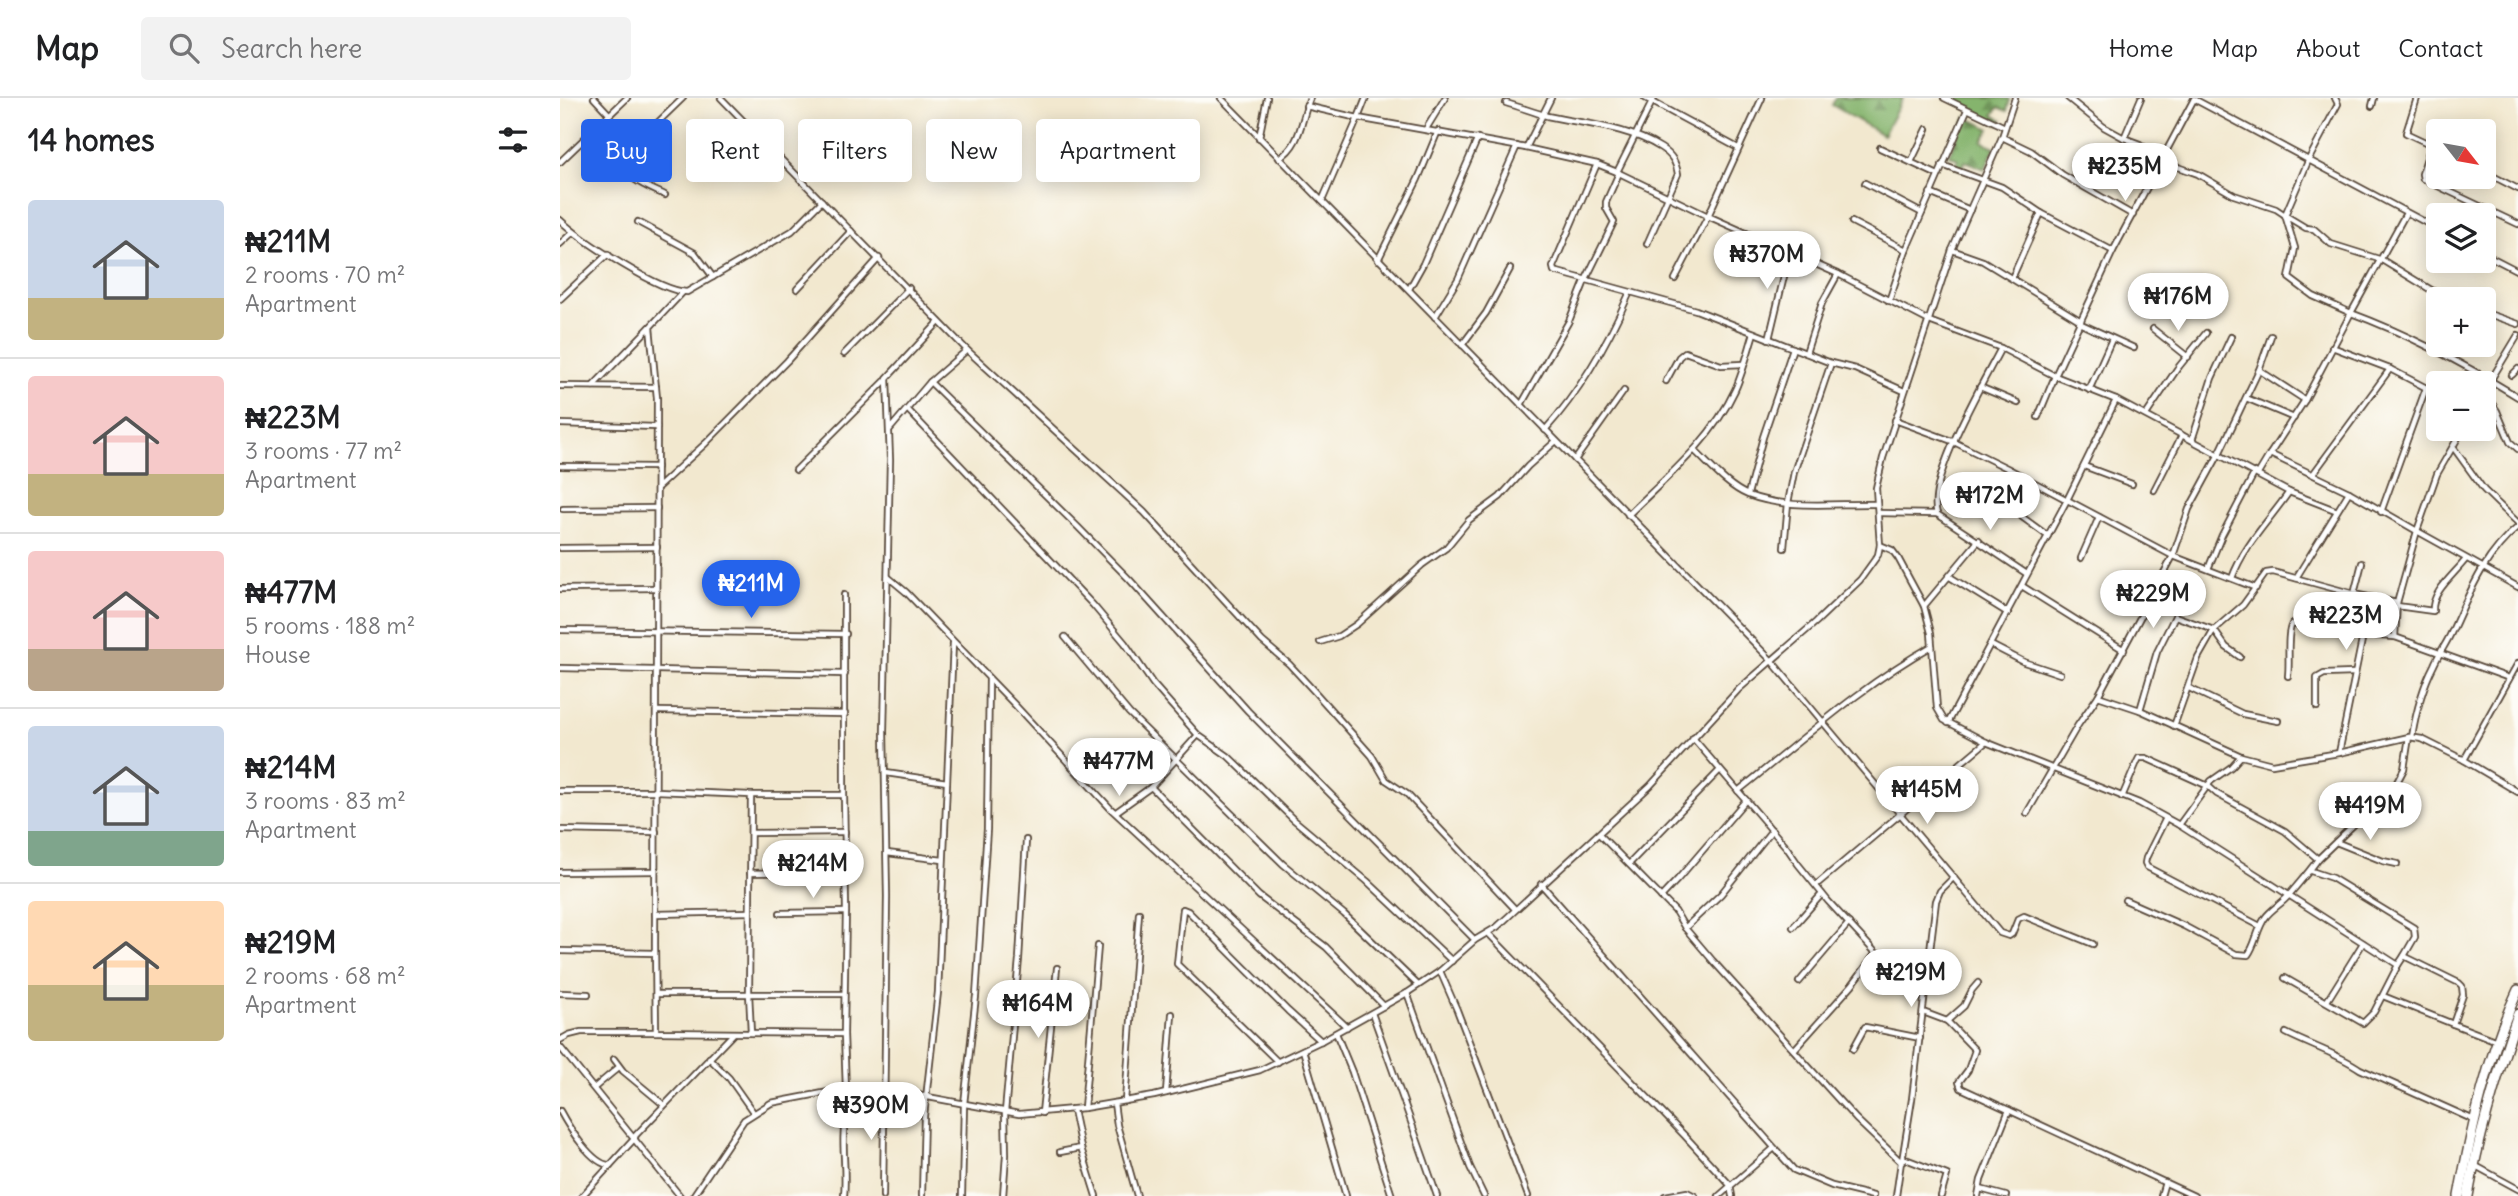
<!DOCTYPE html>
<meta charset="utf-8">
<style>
:root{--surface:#fff;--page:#f2f2f2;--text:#202124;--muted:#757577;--line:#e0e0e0;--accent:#2563eb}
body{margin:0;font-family:Delius,sans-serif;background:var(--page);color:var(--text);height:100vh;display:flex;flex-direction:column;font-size:26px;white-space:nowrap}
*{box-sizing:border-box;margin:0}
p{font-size:23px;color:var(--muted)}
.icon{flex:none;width:38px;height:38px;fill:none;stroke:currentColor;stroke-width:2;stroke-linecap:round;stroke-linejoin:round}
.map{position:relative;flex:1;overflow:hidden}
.panel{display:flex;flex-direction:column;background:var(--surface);width:560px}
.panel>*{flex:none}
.guide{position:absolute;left:21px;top:21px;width:665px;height:63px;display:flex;gap:14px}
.needle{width:46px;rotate:121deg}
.buttons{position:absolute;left:1866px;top:21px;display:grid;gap:14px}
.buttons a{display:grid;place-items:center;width:70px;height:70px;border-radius:7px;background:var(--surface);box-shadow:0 4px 18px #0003;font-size:35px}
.price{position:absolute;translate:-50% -60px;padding:0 16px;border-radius:24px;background:#fff;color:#222;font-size:23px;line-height:46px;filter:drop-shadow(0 2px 4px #0008)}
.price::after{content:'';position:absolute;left:50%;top:42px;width:21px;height:16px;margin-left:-10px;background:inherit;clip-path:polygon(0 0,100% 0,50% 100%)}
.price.selected{background:var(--accent);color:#fff}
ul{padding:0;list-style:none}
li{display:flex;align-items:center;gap:21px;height:175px;padding:0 28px}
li+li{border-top:2px solid var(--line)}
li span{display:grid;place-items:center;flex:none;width:196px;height:140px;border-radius:7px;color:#555}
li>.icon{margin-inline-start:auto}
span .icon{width:84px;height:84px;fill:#fffc;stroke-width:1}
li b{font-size:30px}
h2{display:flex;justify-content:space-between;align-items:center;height:84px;padding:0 28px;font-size:30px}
.tag{padding:0 24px;border-radius:7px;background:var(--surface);box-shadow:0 4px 18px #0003;font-size:24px;line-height:63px}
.tag.selected{background:var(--accent);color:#fff}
header{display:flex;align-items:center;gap:42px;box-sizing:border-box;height:98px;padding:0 35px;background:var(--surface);border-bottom:2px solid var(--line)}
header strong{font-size:33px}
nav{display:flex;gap:38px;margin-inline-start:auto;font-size:24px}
.search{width:490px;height:63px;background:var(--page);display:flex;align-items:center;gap:18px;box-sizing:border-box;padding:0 24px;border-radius:7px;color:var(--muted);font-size:26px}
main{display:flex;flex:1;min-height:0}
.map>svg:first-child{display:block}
</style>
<header>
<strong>Map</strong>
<div class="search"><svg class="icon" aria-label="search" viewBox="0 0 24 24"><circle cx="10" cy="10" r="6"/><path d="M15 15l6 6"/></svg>Search here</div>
<nav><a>Home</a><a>Map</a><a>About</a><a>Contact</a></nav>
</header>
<main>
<section class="panel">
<h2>14 homes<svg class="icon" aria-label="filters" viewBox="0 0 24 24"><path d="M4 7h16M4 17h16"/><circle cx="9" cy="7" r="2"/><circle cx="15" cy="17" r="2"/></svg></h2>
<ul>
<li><span style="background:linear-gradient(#c9d6e8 70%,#c2b280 0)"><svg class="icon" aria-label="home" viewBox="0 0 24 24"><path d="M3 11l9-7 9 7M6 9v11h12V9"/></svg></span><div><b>₦211M</b><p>2 rooms · 70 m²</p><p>Apartment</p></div></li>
<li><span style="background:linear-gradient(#f6c9c9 70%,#c2b280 0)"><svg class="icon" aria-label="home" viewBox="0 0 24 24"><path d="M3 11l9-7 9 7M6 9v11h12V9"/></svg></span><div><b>₦223M</b><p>3 rooms · 77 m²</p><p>Apartment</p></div></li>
<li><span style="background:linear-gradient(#f6c9c9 70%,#b9a48a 0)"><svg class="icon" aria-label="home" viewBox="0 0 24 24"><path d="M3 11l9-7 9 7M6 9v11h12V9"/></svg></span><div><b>₦477M</b><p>5 rooms · 188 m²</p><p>House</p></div></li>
<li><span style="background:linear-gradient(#c9d6e8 75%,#7fa58c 0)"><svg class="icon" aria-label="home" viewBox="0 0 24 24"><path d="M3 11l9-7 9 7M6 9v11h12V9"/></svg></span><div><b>₦214M</b><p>3 rooms · 83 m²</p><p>Apartment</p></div></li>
<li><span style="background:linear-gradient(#ffd9b3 60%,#c2b280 0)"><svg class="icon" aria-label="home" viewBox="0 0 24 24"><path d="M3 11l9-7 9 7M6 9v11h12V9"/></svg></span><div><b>₦219M</b><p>2 rooms · 68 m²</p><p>Apartment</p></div></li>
</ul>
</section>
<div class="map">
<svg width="1958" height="1098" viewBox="0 0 1958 1098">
<defs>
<pattern id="forest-firs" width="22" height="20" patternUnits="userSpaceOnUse" patternTransform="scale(1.75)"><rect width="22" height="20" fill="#85b46d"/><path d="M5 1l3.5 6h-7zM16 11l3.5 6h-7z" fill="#6e9359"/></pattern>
</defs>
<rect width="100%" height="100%" fill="#fdfcf7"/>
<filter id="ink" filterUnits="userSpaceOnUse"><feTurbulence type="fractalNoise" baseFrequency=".0143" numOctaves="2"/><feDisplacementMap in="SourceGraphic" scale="14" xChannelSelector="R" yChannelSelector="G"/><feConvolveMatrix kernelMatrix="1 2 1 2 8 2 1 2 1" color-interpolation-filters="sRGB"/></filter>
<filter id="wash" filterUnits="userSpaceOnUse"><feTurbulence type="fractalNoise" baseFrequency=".00686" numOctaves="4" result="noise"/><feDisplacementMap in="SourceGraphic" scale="28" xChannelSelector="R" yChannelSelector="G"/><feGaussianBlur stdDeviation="1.57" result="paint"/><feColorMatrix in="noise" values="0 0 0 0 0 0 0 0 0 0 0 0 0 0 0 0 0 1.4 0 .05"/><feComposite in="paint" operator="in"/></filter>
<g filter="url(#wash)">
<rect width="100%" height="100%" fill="#f2e8cf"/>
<g fill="url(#forest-firs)" stroke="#606f46" stroke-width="2">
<polygon points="1276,0 1343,0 1323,37 1272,7"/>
<polygon points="1388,0 1441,0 1450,1 1447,13 1439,9 1433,17 1442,22 1439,27"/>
<polygon points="1406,19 1430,31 1422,43 1435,49 1425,71 1405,63 1401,72 1395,69 1398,61 1389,57"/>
</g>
</g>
<g filter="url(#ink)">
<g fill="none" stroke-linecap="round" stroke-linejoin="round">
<g stroke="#564639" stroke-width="8">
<g id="street">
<polyline points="34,0 49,16"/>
<polyline points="161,0 407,252 584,414 702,543 729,566 754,593 812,658 826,682 847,696 955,811"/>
<polyline points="661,0 1210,561 1440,835 1449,838 1452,836 1458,821 1464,818 1533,846"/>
<polyline points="1085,0 1178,50"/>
<polyline points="1384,0 1445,29"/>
<polyline points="1508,0 1544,29 1564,40"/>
<polyline points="1581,0 1564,40 1580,46 1601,63 1634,1"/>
<polyline points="1857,0 1846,35 1878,50"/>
<polyline points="1634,1 1878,131"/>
<path d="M 946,5 C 960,9 973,14 987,18 C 1024,26 1069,29 1101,50 C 1112,57 1116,64 1118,76 L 1087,146"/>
<polyline points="746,8 798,20 806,0"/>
<polyline points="1812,8 1814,0"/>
<polyline points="866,31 885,0"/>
<polyline points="1442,39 1471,53 1503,77 1573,117"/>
<polyline points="699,40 707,0"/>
<polyline points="1871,47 1862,76 1863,81 1958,126"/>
<polyline points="966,50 1037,66 1057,74 1148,118 1278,176 1369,223 1441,250 1495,278 1553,153 1601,63 1638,76 1674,97 1716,111 1725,117 1749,61 1778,6 1775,0"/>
<polyline points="1320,50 1378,77"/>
<path d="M 719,60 C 741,48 741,21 750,0"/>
<polyline points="0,64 67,0"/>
<polyline points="1351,64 1367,31"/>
<polyline points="1037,66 993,169 994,173 1136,212 1271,265 1295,271 1344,293"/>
<polyline points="1382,67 1442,89 1481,115 1553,153"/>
<polyline points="1923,73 1958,91"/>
<polyline points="1057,74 1094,0"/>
<polyline points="1305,85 1362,115"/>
<polyline points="1370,95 1410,112"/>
<path d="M 105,97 C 88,89 64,81 60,61 L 123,0"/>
<polyline points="762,103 798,20 966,50 991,0"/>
<polyline points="1725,117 1735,150 1729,180 1753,198 1791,215 1846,115"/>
<polyline points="1726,118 1746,130 1754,131 1771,146 1822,162 1886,201"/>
<path d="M 0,122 C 21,142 100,194 127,194 L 232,133 L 262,103"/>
<polyline points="78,124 135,155 153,179"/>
<polyline points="1292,124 1346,152"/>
<polyline points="0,146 13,134"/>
<polyline points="1392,152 1423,163 1521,223"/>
<polyline points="1923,155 1958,173"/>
<polyline points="818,162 858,81 878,33"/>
<polyline points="1452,180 1481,115"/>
<polyline points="1115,181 1148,118 1202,0"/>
<polyline points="237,191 291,133"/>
<polyline points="849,191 863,166 918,40"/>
<polyline points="123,194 90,229 97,300 95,846 96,934 284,936 286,991"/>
<polyline points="0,201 48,156"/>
<polyline points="1329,203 1346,152 1407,12"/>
<polyline points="1923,214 1958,226"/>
<polyline points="875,219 898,181 957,48"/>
<polyline points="1519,225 1574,250"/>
<polyline points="1593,231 1628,259"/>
<polyline points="1209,241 1226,170 1233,155"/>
<polyline points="902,247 926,215 950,171"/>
<polyline points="1772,249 1830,271 1878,296"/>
<polyline points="1246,255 1262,205 1278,176"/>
<polyline points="284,256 349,190"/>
<polyline points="1699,272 1745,302"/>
<polyline points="1952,277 1958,271"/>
<polyline points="1106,283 1119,259 1125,254 1161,267 1184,266"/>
<polyline points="370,284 518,429 570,482 688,613 915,842"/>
<polyline points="0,288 96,289"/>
<polyline points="33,288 89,230"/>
<polyline points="1420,289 1458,305"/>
<polyline points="1529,292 1552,241"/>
<polyline points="1924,294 1937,313 1950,344 1958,351"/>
<polyline points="1923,295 1958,237"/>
<polyline points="1686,300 1734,320"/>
<polyline points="961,307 1009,223 1025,183 1054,124 1046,110 1046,104 1059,75"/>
<polyline points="348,312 533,507 565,545 593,586 638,637"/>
<polyline points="1586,317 1617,271 1646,235"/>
<polyline points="1478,319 1495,278 1556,302 1729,394 1775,412"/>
<polyline points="1335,322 1392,343 1447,370 1613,458 1696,490"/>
<polyline points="0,326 97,329"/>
<polyline points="330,331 370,284 407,252"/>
<polyline points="1903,331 1877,376 1857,433 1958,489"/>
<path d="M 985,332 C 1021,292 1048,244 1069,196"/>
<polyline points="1632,342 1652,280 1671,239"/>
<polyline points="1893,349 1924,392 1958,425"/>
<path d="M 1134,352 C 1150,367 1168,389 1188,397 C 1227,412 1276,405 1317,406"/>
<path d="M 1710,356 L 1745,302 L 1791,215 C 1848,236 1906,267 1958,299"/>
<polyline points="1015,362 1064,293"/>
<polyline points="0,368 97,369"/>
<polyline points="1524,368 1572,386"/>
<polyline points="236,372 327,281"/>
<polyline points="1698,376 1710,356 1789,394 1857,433 1837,505 1835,539"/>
<polyline points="1753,376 1830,271"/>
<polyline points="98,389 146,345 227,263 319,160"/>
<polyline points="1594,392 1622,337"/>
<polyline points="1188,396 1203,339 1233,250"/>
<polyline points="3,411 97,410"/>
<polyline points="1821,414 1866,290"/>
<polyline points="1318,415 1377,416 1467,476"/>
<path d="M 1377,416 C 1366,382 1424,283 1441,250"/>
<path d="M 1068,417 C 1107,379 1152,342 1175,292 C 1183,274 1188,254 1194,235"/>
<polyline points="1462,419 1488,438"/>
<polyline points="1320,447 1332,452 1338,460 1364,508 1371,535 1377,610 1384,622 1426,644 1579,705 1619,727"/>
<polyline points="0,450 97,449"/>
<polyline points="1224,450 1228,405 1234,374 1271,265"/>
<polyline points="1521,460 1539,419"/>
<polyline points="1648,471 1662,437 1695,374"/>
<polyline points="328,479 346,494 455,607 551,711 787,929"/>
<polyline points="1390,479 1448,515"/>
<path d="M 1672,480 C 1684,447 1709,423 1729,394"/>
<polyline points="1736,480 1789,394"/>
<polyline points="1462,488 1564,552"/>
<polyline points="0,491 96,490"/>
<polyline points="1794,496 1802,465"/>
<polyline points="1364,508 1419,442"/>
<path d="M 1837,508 L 1873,513 C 1871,494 1895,476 1906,461"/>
<polyline points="0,532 286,536"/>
<polyline points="505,539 569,615 723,766 784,816 858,887"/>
<polyline points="760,544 779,538 797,526 862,467 886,450 909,422 940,399 968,368 996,343"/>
<polyline points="1431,547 1464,564 1500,576"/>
<polyline points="1958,565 1904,662 1958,694"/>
<polyline points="0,570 285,576"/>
<path d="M 1728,578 C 1730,564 1726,536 1732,526 L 1803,537"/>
<polyline points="1629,590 1683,616 1718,623"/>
<polyline points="1538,598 1580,612 1681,658"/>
<polyline points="1757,609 1757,580 1764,576 1794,575"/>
<polyline points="1580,612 1597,554 1615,518 1654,532 1666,549 1680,559"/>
<polyline points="97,613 285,616"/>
<polyline points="1388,625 1507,402 1556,302"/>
<polyline points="1614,628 1638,560 1654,532 1683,507 1706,475 1713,474 1794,496 1837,505"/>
<path d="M 1852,639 C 1856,614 1862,590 1874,567 C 1879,555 1887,545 1892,533 C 1910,494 1924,457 1958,429"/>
<polyline points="1133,640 1227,750 1238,766 1268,803 1316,855"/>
<polyline points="1904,662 1862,641 1849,639 1779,655 1803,537 1835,539 1949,580"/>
<polyline points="326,675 387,684"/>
<polyline points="591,689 638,637 668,658 733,721 807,783 892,863"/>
<polyline points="0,693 97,693 191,697 189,895 191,935"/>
<path d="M 1178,693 C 1241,643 1302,587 1372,548"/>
<polyline points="191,697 284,697 284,497"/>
<polyline points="284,697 286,811 284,936"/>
<polyline points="1562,699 1577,664 1579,660 1586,660 1648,688 1657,696 1725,733 1758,761"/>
<polyline points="556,714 591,689 699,798 766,849 824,908"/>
<polyline points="1467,715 1518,627 1538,598 1613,458 1629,411 1659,356 1699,272 1711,238"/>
<polyline points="1606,720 1586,760 1585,765 1587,769 1700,828"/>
<polyline points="0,732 96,734"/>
<polyline points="191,735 285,734"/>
<polyline points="1039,736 1115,813 1125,830 1153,863 1296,1021 1341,1064 1336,1098"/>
<polyline points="1776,744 1823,763 1837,766"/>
<polyline points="327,755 383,762"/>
<polyline points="1069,766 1160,672"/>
<polyline points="1751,773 1772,780 1854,830 1855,839 1844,858"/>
<polyline points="0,774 95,773"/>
<polyline points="190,775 285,773"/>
<polyline points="981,786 1234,1072 1272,1088 1313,1098"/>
<polyline points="1256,787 1426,644"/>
<polyline points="1101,799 1118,781 1186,702"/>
<path d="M 1565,802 L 1624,828 L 1676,856 L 1688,857 C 1696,846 1697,831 1705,820 C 1711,811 1722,806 1729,797 C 1739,785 1749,774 1758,761 L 1836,686 L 1844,671 L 1849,639"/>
<polyline points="220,815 286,814"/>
<polyline points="95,816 190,814"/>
<polyline points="1233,829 1262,796"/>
<polyline points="1125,830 1161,796 1212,732"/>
<polyline points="928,835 1125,1038 1170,1087 1172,1098"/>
<polyline points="0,853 95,855"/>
<polyline points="1838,867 1844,858 1899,885 1902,888 1903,897 1893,926 1937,943"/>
<polyline points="880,873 897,912 968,1098"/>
<polyline points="1725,880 1803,925 1814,914 1838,867 1619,727 1651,683 1671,669 1681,658 1712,666 1779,655"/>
<polyline points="1239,884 1289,825"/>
<polyline points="0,895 28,896"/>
<polyline points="847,895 910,1069 924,1098"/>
<polyline points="96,896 284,896"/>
<polyline points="1823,898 1893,926"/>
<polyline points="1767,903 1803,845"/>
<polyline points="1363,914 1387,923 1415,952 1408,972 1399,984 1401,990 1634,1098"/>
<path d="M 812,915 C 834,976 856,1037 877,1098"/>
<polyline points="1387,923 1404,908 1412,892 1418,885"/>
<polyline points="776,935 792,974 832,1098"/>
<path d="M 1726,935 C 1749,947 1779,956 1800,971 L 1914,1022"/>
<polyline points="0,942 9,937 21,934 96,934"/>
<polyline points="0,949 120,1098"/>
<polyline points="1293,951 1305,929 1360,940"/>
<polyline points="743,952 786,1098"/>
<polyline points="1234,952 1292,887 1316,855 1338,879 1365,883"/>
<polyline points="149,960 169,980 193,1014"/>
<polyline points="54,961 63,973 104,1007"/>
<polyline points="718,964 617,866 623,811 628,813 728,913 761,943"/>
<polyline points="34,990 59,969"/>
<polyline points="606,995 612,916"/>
<polyline points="565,1003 579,815"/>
<polyline points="554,1005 557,1027 577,1098"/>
<polyline points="524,1010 538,848"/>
<polyline points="513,1012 521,1050 536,1098"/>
<path d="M 0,1013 C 8,1028 32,1067 50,1067"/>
<polyline points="482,1015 497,870"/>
<polyline points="74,1039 173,936"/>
<polyline points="500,1054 521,1050"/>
<polyline points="1343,1060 1387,1077 1381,1098"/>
<polyline points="1342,1063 1352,1001 1376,803 1380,793 1394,779"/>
<polyline points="1914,1067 1958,1091"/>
<polyline points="1420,1091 1446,1098"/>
<polyline points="22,1098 75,1040"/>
<polyline points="133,1098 184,1022 211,1005 279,992 325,991 459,1016 524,1010 594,998 700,972 761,943 847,895 880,873 915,842 937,829 1090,688 1179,591 1256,524 1300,482 1318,457 1320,447 1316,390 1323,360 1392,152 1442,39 1455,0"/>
<path d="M 284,1098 C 287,1070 280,1044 286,1016"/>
<polyline points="323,1098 327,798 324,633 330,362 327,280 379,224"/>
<polyline points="362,1098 364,1018 378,894 393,545"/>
<polyline points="402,1098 404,1006 416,898 427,731 429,581"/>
<polyline points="443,1098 446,1057 445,1014 459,861 466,742"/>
<polyline points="1105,1098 1127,1094 1135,1098"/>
<polyline points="1159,1098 1213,1051"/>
<polyline points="1418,1098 1421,1082 1449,1012"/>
<polyline points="1601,1098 1605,1084"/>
</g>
</g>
<g stroke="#564639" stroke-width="12">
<g id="highway">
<path d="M 1899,1098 C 1912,1028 1928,956 1958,892"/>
<path d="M 1908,1098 C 1919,1035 1937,976 1958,916"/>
</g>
</g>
<use href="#street" stroke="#fff" stroke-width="4.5"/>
<use href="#highway" stroke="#fff" stroke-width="9"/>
</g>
</g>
</svg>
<div class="buttons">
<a><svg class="needle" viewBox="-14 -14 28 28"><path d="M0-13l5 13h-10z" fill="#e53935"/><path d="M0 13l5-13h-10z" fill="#757577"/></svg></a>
<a><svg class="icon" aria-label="layers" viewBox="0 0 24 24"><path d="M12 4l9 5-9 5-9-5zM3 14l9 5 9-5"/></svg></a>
<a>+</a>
<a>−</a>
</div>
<b class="price" style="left:1565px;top:105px">₦235M</b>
<b class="price" style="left:1207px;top:193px">₦370M</b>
<b class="price" style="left:1618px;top:235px">₦176M</b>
<b class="price" style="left:1430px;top:434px">₦172M</b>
<b class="price selected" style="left:191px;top:522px">₦211M</b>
<b class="price" style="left:1593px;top:532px">₦229M</b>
<b class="price" style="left:1786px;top:554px">₦223M</b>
<b class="price" style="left:559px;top:700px">₦477M</b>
<b class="price" style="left:1367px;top:728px">₦145M</b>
<b class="price" style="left:1810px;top:744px">₦419M</b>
<b class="price" style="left:253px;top:802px">₦214M</b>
<b class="price" style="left:1351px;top:911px">₦219M</b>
<b class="price" style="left:478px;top:942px">₦164M</b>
<b class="price" style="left:311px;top:1044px">₦390M</b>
<div class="guide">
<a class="tag selected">Buy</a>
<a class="tag">Rent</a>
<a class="tag">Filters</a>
<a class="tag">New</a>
<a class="tag">Apartment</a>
</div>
</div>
</main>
